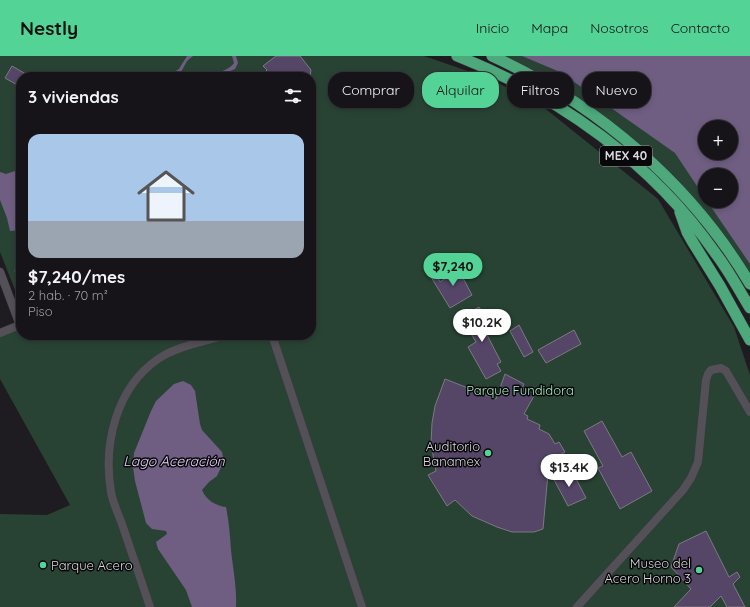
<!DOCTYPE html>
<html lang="es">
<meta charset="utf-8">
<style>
:root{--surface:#161419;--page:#232126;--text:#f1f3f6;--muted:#9e9ea2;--line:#353338;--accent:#53d396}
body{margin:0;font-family:Quicksand,sans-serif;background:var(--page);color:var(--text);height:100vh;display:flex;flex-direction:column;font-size:15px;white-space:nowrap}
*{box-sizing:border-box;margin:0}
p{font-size:13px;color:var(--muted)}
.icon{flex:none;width:22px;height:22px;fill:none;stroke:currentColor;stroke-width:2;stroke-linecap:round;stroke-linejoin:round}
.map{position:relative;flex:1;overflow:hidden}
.sheet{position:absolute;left:16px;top:16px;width:300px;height:268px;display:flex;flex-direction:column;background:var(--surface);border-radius:16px;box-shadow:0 2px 6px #0003,0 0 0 1px var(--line)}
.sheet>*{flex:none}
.hud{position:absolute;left:328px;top:16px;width:362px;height:36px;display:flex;gap:8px}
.tools{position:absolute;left:698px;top:64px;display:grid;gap:8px}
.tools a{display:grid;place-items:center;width:40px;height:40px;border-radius:50%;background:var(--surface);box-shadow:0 2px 6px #0003,0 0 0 1px var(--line);font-size:20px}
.price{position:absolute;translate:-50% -34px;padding:0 9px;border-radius:14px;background:#fff;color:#222;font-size:13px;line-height:26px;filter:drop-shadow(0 1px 2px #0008)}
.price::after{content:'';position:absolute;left:50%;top:24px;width:12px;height:9px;margin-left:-6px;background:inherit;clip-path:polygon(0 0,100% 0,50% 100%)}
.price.current{background:var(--accent);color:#111}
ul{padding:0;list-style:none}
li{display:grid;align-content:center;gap:8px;height:212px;padding:0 12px}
li span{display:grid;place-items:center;height:124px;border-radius:12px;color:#555}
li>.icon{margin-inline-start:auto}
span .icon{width:72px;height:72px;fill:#fffc;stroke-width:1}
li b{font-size:17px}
h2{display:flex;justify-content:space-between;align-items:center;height:48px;padding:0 12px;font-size:17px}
.chip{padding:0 14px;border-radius:16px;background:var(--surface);box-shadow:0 2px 6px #0003,0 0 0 1px var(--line);font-size:14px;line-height:36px}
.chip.current{background:var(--accent);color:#111}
header{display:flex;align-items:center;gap:24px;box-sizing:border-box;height:56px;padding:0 20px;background:var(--accent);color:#111}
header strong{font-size:19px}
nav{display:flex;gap:22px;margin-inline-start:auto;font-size:14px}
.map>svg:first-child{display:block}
</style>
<header>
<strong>Nestly</strong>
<nav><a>Inicio</a><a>Mapa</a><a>Nosotros</a><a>Contacto</a></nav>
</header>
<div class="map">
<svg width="750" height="551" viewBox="0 0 750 551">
<rect width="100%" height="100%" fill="#1e1b21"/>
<g fill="#284334" fill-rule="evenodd">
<polygon points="0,0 424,0 491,23 547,54 658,143 734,271 750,319 750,551 0,551 0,458 47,459 70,449 0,323 0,279 21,272 21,279 311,279 311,21 21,21 21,249 0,196"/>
<path d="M 504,0 L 750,0 L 750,220 L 677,125 ZM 705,71 L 731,71 L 731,97 L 705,97 ZM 705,119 L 731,119 L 731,145 L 705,145 Z"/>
</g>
<g fill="#6f5e82" fill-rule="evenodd">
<polygon points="187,0 193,0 187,5 181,16 183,17 172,21 166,21 179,13"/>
<path d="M 232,0 L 236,0 L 238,7 L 235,13 L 217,21 L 211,21 C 218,15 230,14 234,7 Z"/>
<path d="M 522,0 L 750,0 L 750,208 L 707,145 L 731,145 L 731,119 L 705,119 L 705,142 L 675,97 L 560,16 ZM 705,71 L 731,71 L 731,97 L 705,97 Z"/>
<polygon points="18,114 21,114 21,174 10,175 7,162 0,144 0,116 6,118"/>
<path d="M 183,325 L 191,329 L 195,335 L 200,368 L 202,374 L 222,396 L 223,401 L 222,409 L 217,420 L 209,426 L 202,434 C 206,444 216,450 226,451 C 229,465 230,480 231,494 C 233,513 237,532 236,551 L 192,551 L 186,534 L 158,493 L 156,486 L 167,478 L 166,475 L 152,473 L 146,467 L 135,425 L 133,411 L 134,397 L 151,355 L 156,345 L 174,328 Z"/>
</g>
<g fill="#554567" stroke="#7c7981">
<polygon points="276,0 300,0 311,14 310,21 264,21 267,18 265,16 267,14 263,10"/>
<polygon points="12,10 31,21 21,21 21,31 5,22"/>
<polygon points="341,24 364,34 357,48 335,38"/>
<polygon points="20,200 21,200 21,228 15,215"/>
<polygon points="456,209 472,239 450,252 431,221 436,218 440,226 449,220 447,214"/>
<polygon points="479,251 492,271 485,275 501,306 497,308 501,315 486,323 468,291 476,286 462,262"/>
<polygon points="519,269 533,296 524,301 510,275"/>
<polygon points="574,274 581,288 546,307 538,294"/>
<polygon points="505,318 524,328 522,332 535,338 524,358 528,360 527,363 540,369 539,373 549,378 555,388 559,386 565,396 549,406 543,473 534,476 512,476 497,471 472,460 455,444 447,450 428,419 436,415 431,388 432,367 435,350 445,323 496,343"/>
<polygon points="602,365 622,401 631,396 652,435 620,453 598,412 603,410 584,375"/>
<polygon points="560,413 565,422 573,417 586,442 568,450 551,418"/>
<polygon points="706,475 729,521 737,516 740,521 733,528 745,551 727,551 721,540 710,551 674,551 691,533 671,511 679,488"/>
</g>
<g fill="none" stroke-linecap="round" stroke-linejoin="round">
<g stroke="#3a383d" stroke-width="9">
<g id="minor">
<polyline points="0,216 20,269 0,277"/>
<polyline points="272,279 362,551"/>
<path d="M 150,551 C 141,524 132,497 123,471 C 119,459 113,448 111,436 C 103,388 116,332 158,303 C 177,290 204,286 226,279"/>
<polyline points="577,551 683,434 691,422 698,406 706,324 708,318 711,314 721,312 726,315 750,356"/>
</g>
</g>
<g stroke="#3a383d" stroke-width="12">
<g id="highway">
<path d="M 457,0 C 559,40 653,107 716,198 C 729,215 739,234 750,252"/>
<path d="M 492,0 C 597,48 691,128 750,228"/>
<polyline points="680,156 687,176 692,185 720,230 750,284"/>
</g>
</g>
<use href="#minor" stroke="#535057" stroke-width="8"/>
<use href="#highway" stroke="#4da87b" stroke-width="11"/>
</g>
<g fill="#53d396" stroke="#080709" stroke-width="1.5">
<circle cx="488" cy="397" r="4"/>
<circle cx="43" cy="509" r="4"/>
<circle cx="699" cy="514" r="4"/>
</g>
<g text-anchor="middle" stroke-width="3" stroke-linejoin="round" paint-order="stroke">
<rect fill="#080709" stroke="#9a999d" stroke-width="1" x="600" y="90" width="52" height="20" rx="3"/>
<g font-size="12" font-weight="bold" fill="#d9d8dc">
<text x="626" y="104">MEX 40</text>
</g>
<g font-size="13" fill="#a3eac3" stroke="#080709">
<text x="520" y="339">Parque Fundidora</text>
</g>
<g font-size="13" fill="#d9d8dc" stroke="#080709" text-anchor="end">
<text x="480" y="395">Auditorio<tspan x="480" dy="15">Banamex</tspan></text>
<text x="691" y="512">Museo del<tspan x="691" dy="15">Acero Horno 3</tspan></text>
<text x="51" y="514" text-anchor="start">Parque Acero</text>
</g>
<g font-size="14" font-style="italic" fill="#e4d3f8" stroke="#080709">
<text x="174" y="410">Lago Aceración</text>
</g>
</g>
</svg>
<div class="tools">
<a>+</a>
<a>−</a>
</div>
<b class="price current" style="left:453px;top:231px">$7,240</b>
<b class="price" style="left:482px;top:287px">$10.2K</b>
<b class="price" style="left:569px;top:432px">$13.4K</b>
<div class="hud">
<a class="chip">Comprar</a>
<a class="chip current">Alquilar</a>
<a class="chip">Filtros</a>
<a class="chip">Nuevo</a>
</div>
<section class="sheet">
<h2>3 viviendas<svg class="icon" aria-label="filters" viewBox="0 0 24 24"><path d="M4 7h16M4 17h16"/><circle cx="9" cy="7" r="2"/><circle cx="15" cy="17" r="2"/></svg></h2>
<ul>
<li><span style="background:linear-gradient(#a9c7e8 70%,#9aa5b1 0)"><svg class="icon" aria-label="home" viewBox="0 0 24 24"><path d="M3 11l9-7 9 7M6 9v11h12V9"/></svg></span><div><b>$7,240/mes</b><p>2 hab. · 70 m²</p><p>Piso</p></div></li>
</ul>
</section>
</div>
